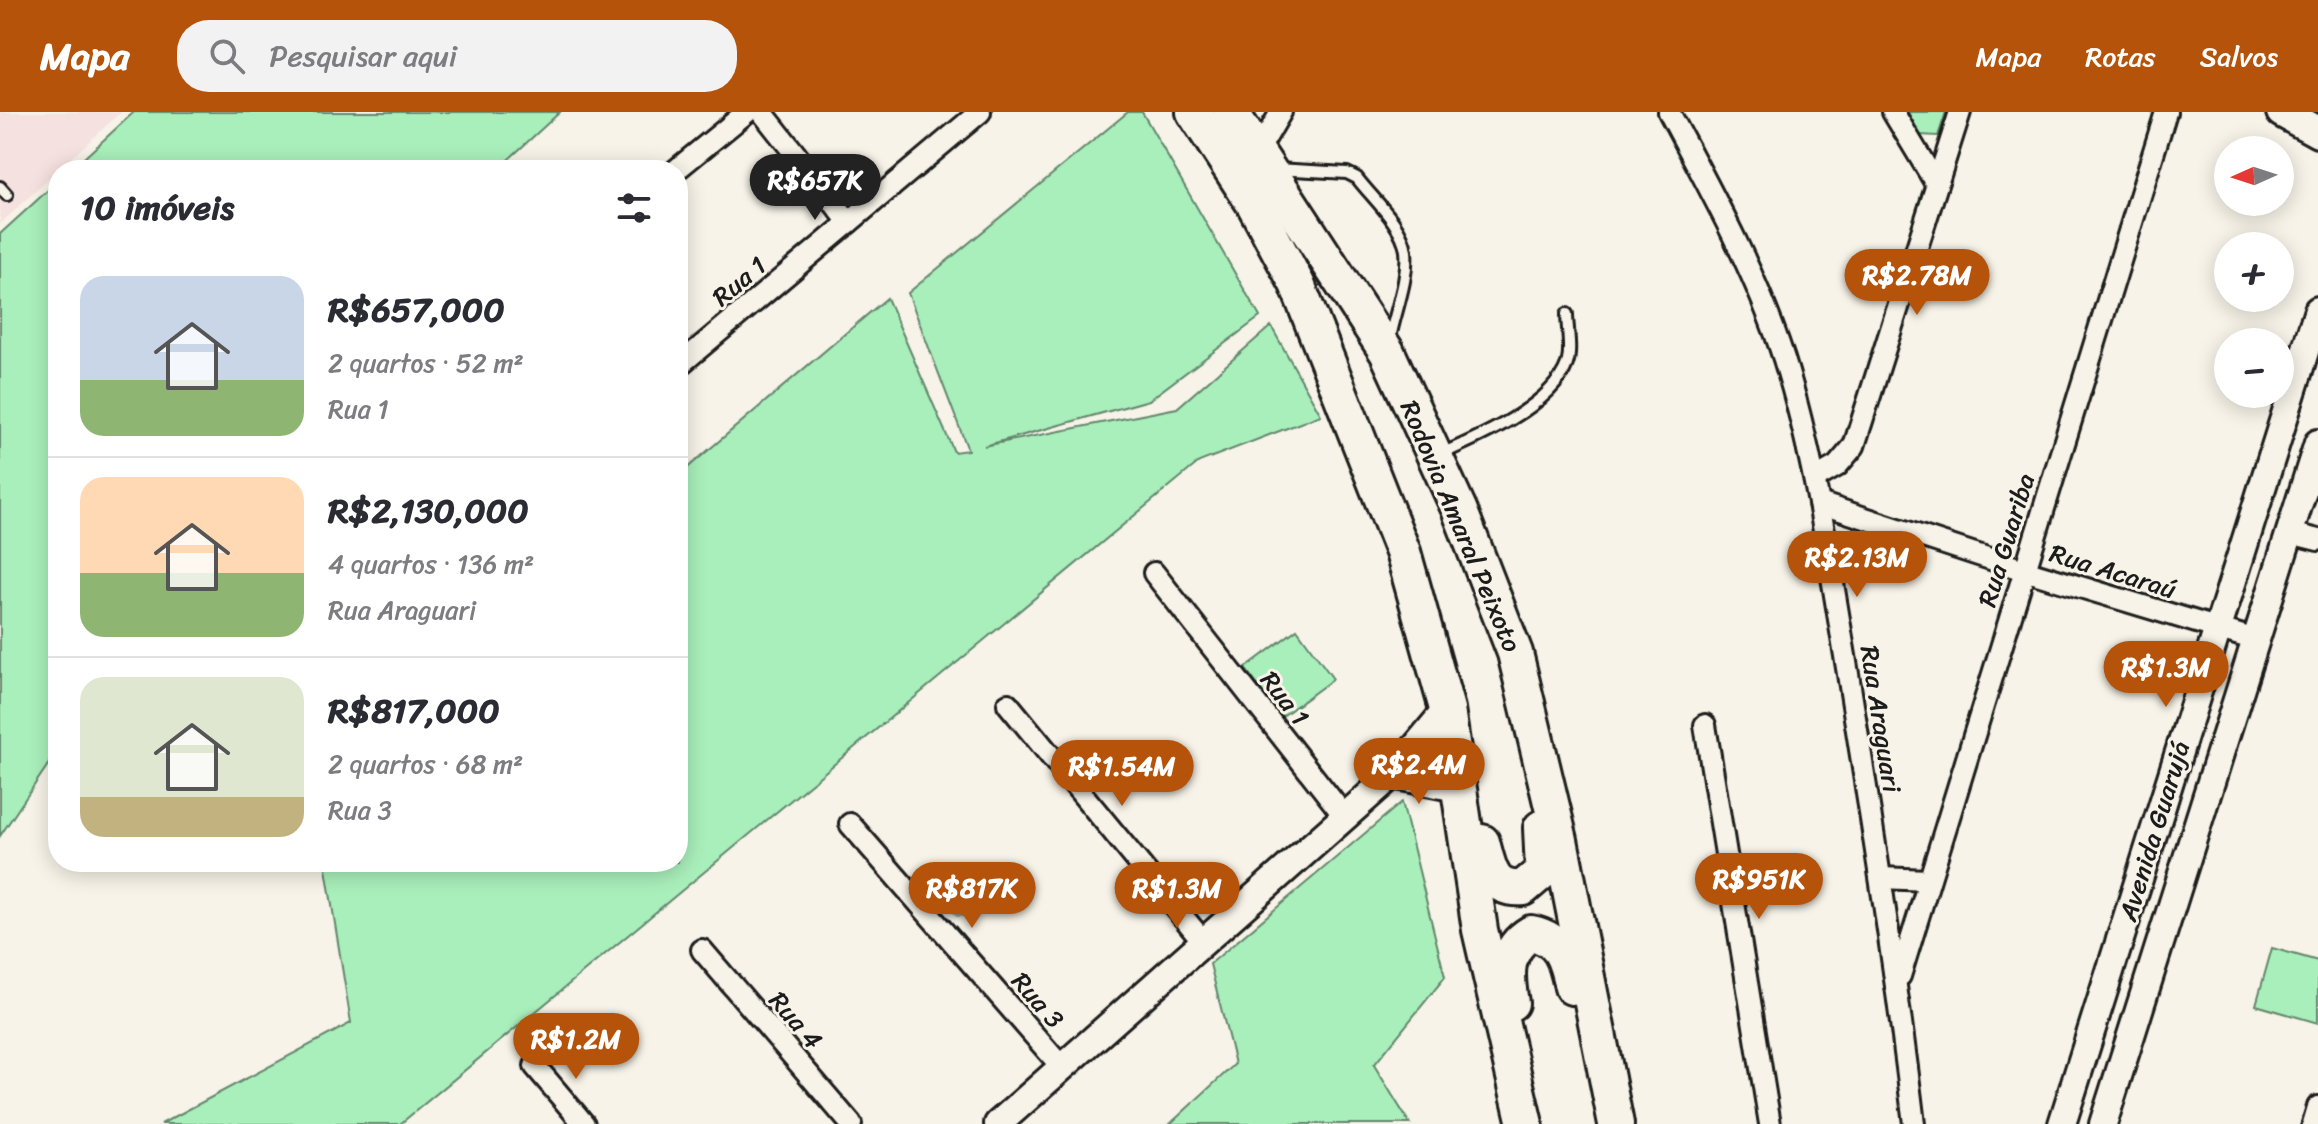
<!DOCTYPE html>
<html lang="pt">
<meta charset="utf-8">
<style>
:root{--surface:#fff;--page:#f2f2f3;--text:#2b2b33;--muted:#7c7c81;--line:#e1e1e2;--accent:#b45309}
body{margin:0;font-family:Sriracha,sans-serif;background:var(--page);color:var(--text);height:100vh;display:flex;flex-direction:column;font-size:30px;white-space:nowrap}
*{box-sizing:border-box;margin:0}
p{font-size:26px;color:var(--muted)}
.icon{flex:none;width:44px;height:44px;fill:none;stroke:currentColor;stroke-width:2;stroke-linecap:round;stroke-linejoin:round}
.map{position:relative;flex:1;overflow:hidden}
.drawer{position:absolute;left:48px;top:48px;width:640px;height:712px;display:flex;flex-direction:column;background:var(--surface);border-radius:32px;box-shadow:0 4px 20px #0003}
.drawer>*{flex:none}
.needle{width:52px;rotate:267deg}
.fabs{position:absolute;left:2214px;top:24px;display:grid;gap:16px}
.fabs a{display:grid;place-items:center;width:80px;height:80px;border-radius:50%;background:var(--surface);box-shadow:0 4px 20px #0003;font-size:40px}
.price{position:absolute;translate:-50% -68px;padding:0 18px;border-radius:28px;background:var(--accent);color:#fff;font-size:26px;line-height:52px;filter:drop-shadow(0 2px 4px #0008)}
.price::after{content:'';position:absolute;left:50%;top:48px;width:24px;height:18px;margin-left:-12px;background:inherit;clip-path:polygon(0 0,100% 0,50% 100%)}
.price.active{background:#222;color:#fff}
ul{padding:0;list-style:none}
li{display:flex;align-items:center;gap:24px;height:200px;padding:0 32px}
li+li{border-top:2px solid var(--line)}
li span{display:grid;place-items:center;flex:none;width:224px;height:160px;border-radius:24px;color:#555}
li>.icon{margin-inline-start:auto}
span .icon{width:96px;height:96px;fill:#fffc;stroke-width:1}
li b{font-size:34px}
h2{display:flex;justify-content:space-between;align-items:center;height:96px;padding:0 32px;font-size:34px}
header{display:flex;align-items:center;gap:48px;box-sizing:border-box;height:112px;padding:0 40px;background:var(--accent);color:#fff}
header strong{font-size:38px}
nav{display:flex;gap:44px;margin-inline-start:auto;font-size:28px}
.search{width:560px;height:72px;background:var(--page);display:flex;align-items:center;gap:20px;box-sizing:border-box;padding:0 28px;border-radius:32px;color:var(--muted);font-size:30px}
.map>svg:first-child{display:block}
</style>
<header>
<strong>Mapa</strong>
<div class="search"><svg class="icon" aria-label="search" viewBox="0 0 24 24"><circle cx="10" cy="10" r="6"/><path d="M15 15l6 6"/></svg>Pesquisar aqui</div>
<nav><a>Mapa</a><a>Rotas</a><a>Salvos</a></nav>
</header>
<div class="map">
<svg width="2318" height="1012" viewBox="0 0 2318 1012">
<defs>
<filter id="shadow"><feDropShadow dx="-7" dy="7" stdDeviation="0" flood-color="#0004"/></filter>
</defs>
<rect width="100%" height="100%" fill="#f7f3e8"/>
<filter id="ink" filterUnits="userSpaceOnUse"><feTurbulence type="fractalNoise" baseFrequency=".0125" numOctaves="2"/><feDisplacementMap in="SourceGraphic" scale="16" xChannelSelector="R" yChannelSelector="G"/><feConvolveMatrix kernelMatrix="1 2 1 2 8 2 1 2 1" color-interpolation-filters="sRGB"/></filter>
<g filter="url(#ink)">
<polygon fill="#f5e1df" points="0,0 121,0 0,112"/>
<g fill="#a9efbb" stroke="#62866c" stroke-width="2">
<polygon points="134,0 560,0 497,58 71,58"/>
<polygon points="1128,0 1142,0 1260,205 1149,288 984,334 1177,296 1271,214 1321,303 1199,350 400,1012 161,1012 351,911 325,750 678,750 678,364 887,186 954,340 968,338 908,181"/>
<polygon points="1908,0 1946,0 1938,24 1920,23"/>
<polygon points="58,69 58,638 0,724 0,122"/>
<polygon points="1297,517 1333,567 1281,605 1245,556"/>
<polygon points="1402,690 1445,865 1374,953 1410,1012 1170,1012 1235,952 1210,852"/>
<polygon points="2272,836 2318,849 2318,911 2256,893"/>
</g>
<polygon fill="#efb6ca" stroke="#1c1c1c" stroke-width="2" filter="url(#shadow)" points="988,761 999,775 967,801 956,787"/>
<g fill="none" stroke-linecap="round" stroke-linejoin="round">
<g stroke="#1c1c1c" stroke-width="16">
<g id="service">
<path d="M 1276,57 L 1347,61 L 1357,66 C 1372,86 1403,113 1406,139 C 1409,166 1395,200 1390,226"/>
<polyline points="0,75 7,83"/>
<path d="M 1441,342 C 1478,326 1552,294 1567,252 C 1572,239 1567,215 1567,202"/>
</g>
</g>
<g stroke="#1c1c1c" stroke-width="26">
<g id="minor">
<polyline points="762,0 849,110"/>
<path d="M 1669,0 C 1712,81 1756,160 1784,247 C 1816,350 1830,456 1848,562 C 1872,712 1896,861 1914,1012"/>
<polyline points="1893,0 1935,70"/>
<polyline points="1258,39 1281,0"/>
<polyline points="676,58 747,0"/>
<polyline points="678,254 980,0"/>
<polyline points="1816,366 1837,354 1854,334 1960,0"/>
<polyline points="1819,391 2024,458 2256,528"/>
<polyline points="2290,421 2318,428"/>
<polyline points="1154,461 1345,705"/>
<polyline points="1008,592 1203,829"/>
<polyline points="1705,613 1770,1012"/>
<polyline points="850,712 1060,953"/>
<polyline points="1881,766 1928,768"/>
<polyline points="702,838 851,1012"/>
<polyline points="1900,864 2166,0"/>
<polyline points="535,954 584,1012"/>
<polyline points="2313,1012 2318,995"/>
</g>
</g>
<g stroke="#1c1c1c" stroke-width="32">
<g id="tertiary">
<polyline points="1392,663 1457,676"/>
<polyline points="998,1012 1392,663 1447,597"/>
<polyline points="2062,1012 2318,198"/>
<polyline points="2103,1012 2318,331"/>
</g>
</g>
<g stroke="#1c1c1c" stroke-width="36">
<polyline id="secondary" points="2282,0 2318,20"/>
</g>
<g stroke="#1c1c1c" stroke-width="40">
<g id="trunk">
<polyline points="1194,0 1254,92 1297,172 1403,440 1447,597 1480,818 1525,1012"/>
<polyline points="1231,0 1387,240 1459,397 1515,541 1560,728 1616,1012"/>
<path d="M 1482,730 C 1489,756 1491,779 1523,776 L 1543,759 L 1541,716"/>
<path d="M 1511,891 C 1506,863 1504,837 1531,821 C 1561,827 1566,847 1572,875"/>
</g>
</g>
<use href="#service" stroke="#f7f3e8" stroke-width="10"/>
<use href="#minor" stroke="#f7f3e8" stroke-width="20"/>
<use href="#tertiary" stroke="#f7f3e8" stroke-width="26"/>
<use href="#secondary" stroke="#f7f3e8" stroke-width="30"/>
<use href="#trunk" stroke="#f7f3e8" stroke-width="34"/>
</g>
</g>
<g text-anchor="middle" stroke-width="6" stroke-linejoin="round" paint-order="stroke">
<g font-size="26" fill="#1c1c1c" stroke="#f7f3e8">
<text transform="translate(739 169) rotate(-40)" y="9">Rua 1</text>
<text transform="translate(1461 414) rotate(67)" y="9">Rodovia Amaral Peixoto</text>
<text transform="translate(2006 428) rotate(-73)" y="9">Rua Guariba</text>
<text transform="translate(2113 459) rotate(17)" y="9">Rua Acaraú</text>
<text transform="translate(1285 586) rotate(52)" y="9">Rua 1</text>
<text transform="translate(1881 607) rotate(81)" y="9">Rua Araguari</text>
<text transform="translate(2154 719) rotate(-73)" y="9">Avenida Guarujá</text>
<text transform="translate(1038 888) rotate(49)" y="9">Rua 3</text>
<text transform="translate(796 908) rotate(49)" y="9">Rua 4</text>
</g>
</g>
</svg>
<div class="fabs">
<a><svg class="needle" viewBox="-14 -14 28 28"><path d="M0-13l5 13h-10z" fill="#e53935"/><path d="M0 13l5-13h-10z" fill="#7c7c81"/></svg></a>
<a>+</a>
<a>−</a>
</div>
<b class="price active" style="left:815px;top:110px">R$657K</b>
<b class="price" style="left:1917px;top:205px">R$2.78M</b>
<b class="price" style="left:1857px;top:487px">R$2.13M</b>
<b class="price" style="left:2166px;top:597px">R$1.3M</b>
<b class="price" style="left:1419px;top:694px">R$2.4M</b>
<b class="price" style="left:1122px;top:696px">R$1.54M</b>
<b class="price" style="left:1759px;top:809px">R$951K</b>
<b class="price" style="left:972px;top:818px">R$817K</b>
<b class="price" style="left:1177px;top:818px">R$1.3M</b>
<b class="price" style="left:576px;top:969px">R$1.2M</b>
<section class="drawer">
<h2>10 imóveis<svg class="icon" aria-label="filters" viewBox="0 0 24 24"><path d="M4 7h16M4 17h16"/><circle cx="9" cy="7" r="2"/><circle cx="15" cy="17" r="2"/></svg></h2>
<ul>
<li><span style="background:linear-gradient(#c9d6e8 65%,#8fb573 0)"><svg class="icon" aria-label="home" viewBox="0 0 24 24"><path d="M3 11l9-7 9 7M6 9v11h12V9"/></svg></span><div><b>R$657,000</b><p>2 quartos · 52 m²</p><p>Rua 1</p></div></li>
<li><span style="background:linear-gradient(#ffd9b3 60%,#8fb573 0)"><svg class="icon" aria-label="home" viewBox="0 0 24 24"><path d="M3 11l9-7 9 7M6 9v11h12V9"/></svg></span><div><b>R$2,130,000</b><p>4 quartos · 136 m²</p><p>Rua Araguari</p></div></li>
<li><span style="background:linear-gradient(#dfe7d0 75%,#c2b280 0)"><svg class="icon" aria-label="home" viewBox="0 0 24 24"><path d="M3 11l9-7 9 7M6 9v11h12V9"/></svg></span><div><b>R$817,000</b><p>2 quartos · 68 m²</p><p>Rua 3</p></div></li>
</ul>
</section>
</div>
